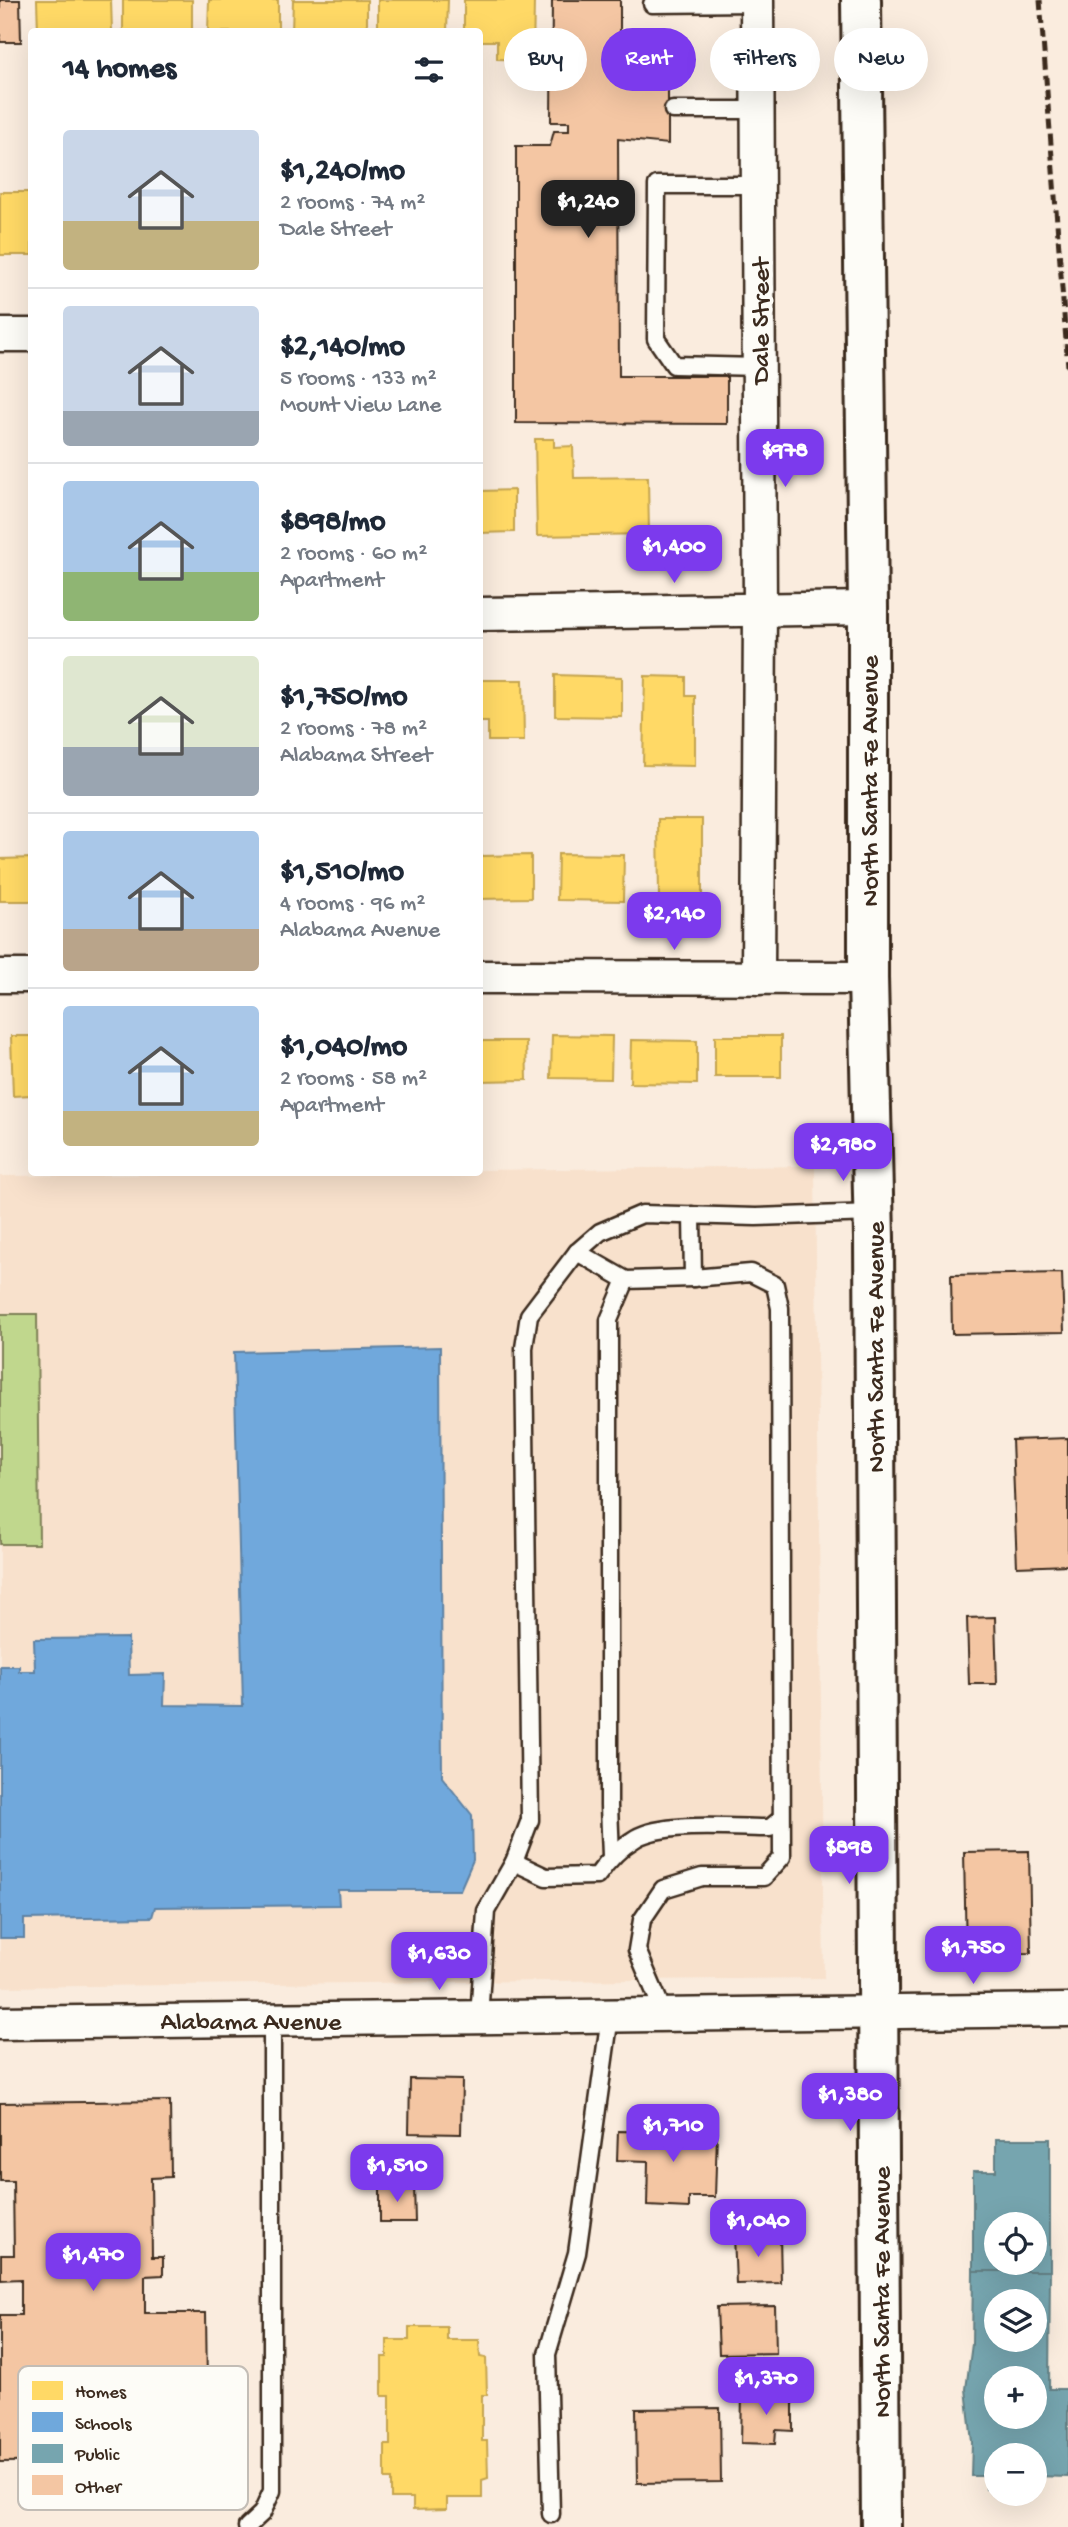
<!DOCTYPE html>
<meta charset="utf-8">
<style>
:root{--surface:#fff;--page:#f6f6f7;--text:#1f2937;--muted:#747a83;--line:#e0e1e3;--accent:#7c3aed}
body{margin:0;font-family:"Gochi Hand",sans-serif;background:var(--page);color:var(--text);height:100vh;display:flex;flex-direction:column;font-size:26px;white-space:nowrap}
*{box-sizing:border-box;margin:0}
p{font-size:23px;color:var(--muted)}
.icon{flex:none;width:38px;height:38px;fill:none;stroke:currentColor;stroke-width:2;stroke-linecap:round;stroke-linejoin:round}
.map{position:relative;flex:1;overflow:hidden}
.side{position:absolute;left:28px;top:28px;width:455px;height:1148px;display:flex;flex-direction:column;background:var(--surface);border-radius:7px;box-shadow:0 7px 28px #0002}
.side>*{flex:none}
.top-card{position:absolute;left:504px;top:28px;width:458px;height:63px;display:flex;gap:14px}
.tools{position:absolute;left:984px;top:2212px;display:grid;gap:14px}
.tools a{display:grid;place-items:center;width:63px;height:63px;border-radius:50%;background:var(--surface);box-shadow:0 7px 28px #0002;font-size:35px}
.price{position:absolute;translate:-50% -60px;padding:0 16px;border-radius:14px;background:var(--accent);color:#fff;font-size:23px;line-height:46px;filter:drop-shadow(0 2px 4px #0008)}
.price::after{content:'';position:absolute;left:50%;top:42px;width:21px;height:16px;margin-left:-10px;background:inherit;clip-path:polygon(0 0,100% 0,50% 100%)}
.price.active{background:#222;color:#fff}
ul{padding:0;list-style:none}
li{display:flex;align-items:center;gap:21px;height:175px;padding:0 35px}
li+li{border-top:2px solid var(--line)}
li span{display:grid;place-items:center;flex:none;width:196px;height:140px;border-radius:7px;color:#555}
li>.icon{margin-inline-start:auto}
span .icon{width:84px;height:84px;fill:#fffc;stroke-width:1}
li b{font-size:30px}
h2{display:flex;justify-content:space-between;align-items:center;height:84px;padding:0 35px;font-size:30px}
.pill{padding:0 24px;border-radius:32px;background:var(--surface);box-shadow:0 7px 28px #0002;font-size:24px;line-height:63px}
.pill.active{background:var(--accent);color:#fff}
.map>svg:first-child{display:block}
</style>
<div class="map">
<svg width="1068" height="2527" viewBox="0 0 1068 2527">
<rect width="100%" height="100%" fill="#faecde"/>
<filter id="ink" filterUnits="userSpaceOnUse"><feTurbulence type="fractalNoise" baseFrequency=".0143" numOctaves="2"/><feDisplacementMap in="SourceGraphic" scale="14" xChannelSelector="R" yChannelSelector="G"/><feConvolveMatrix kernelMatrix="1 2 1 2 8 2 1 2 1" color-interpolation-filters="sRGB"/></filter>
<g filter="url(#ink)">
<polygon fill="#f8e1cc" points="815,1166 824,1978 0,1987 0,1176 480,1172 480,1170"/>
<polygon fill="#c0d78d" stroke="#7e8056" stroke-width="2" points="0,1314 37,1314 39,1544 0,1544"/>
<g fill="#ffd966" stroke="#c4a450" stroke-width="2">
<polygon points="37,0 111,0 112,32 38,32"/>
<rect x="123" y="0" width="69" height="32"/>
<polygon points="209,0 278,0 278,32 208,32"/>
<polygon points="293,0 367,0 367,32 292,32"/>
<polygon points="378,0 448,0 447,32 378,32"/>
<polygon points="464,0 534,0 533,60 497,59 497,41 480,41 480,32 464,32"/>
<rect x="0" y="192" width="32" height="63"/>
<polygon points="535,439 554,439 554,447 573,446 574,478 648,477 649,534 537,536"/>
<polygon points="514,490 514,532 480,533 480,491"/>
<polygon points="555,675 622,677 622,717 555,716"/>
<polygon points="645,676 686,677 686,696 695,696 695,766 643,765"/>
<polygon points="480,680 523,680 524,741 488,741 488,722 480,722"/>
<polygon points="658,819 702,819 702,899 659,899"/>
<polygon points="558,854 624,855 623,901 557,900"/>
<polygon points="531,855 531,898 480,899 480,856"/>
<polygon points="32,858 32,901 0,901 0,859"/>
<polygon points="552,1035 612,1036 611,1079 551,1078"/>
<polygon points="11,1036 32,1036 32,1095 13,1096"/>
<rect x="715" y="1036" width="66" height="41"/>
<polygon points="631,1040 697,1041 697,1084 630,1083"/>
<polygon points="480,1041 526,1041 527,1080 480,1081"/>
<polygon points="409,2327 447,2327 447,2340 479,2340 480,2357 486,2358 487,2395 482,2395 482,2441 487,2441 488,2478 482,2480 482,2498 447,2498 447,2509 413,2510 413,2498 391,2498 391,2479 385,2479 385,2445 390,2445 390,2396 382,2396 382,2357 387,2357 387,2340 409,2340"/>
</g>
<polygon fill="#6fa8dc" stroke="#5f82a3" stroke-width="2" points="440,1347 442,1777 472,1815 473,1860 460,1890 338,1890 339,1905 155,1907 152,1917 24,1919 24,1938 0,1938 0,1666 19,1666 19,1671 35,1671 34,1639 128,1638 129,1675 165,1674 164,1705 243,1706 234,1352"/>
<g fill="#76a5af" stroke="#648084" stroke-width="2" fill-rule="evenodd">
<path d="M 996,2139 L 1050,2139 L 1050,2271 L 973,2271 L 973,2171 L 996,2171 ZM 996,2224 L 1034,2224 L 1034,2263 L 996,2263 Z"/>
<path d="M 973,2271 L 1050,2271 L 1049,2389 L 1068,2389 L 1068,2477 L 1034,2476 L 1034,2455 L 996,2455 L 996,2489 L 986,2489 L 986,2476 L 971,2476 L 972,2442 L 966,2389 L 972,2344 ZM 996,2301 L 1034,2301 L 1034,2340 L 996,2340 ZM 996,2378 L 1034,2378 L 1034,2417 L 996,2417 Z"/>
</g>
<g fill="#f4c6a3" stroke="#3b2a1e" stroke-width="2">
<polygon points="0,0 20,0 21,42 0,42"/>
<polygon points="552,0 620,0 620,67 640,73 668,73 668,144 618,139 619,376 727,376 727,424 516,423 516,146 550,146 554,131 569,131 569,122 551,122"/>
<polygon points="1062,1273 1064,1332 952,1334 951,1275"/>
<polygon points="1068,1438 1068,1565 1017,1567 1012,1440"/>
<polygon points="995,1617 997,1684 969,1684 967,1618"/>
<polygon points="1029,1851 1031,1953 966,1954 964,1852"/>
<polygon points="410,2079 462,2080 461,2134 409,2133"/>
<polygon points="170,2101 171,2177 151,2178 152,2257 163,2257 163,2275 145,2276 145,2313 206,2313 208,2460 0,2462 0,2315 21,2315 21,2279 1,2280 1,2255 14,2255 13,2181 0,2181 0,2103"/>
<polygon points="618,2131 717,2133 715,2197 689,2197 689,2208 647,2206 648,2161 617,2160"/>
<polygon points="380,2185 414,2185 415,2222 380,2222"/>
<polygon points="780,2234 781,2283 736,2284 734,2235"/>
<polygon points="775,2306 776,2353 719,2354 717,2307"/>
<polygon points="742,2393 793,2394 793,2431 776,2430 775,2444 741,2443"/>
<polygon points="720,2408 721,2482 637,2483 636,2409"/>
</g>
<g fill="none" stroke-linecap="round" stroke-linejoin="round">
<g stroke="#3b2a1e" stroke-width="21">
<g id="lane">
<polyline points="652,4 757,3"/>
<polyline points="673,110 758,110"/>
<polyline points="758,185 657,185 656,339 674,365 759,367"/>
<polyline points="577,1252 626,1280 693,1278"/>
<polyline points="611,1856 609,1806 609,1320 626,1280"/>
<path d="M 514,1862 L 546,1877 L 597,1876 C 608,1860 619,1848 636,1838 C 664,1821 736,1828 770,1828 L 781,1819"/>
<polyline points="665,2016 637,1950 642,1920 663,1889 702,1877 764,1877 782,1857 780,1308 775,1285 751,1273 693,1278 692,1215"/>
<polyline points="479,2018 486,1911 514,1862 530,1820 524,1348 529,1315 577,1252 600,1232 642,1214 756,1217 873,1213"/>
<polyline points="551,2514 547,2354 577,2253 610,2016"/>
<polyline points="247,2527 262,2513 272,2491 272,2020"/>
</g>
</g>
<g stroke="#3b2a1e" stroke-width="37">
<g id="street">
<polyline points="757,0 760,609 758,978"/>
<polyline points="0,335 32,335"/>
<polyline points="480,614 868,608"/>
<polyline points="0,976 32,976"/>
<polyline points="480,977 868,978"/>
<polyline points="0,2023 1068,2010"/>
</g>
</g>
<g stroke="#3b2a1e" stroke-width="44">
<polyline id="secondary" points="861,0 868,608 868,978 874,1238 881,2527"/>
</g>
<use href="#lane" stroke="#fdfcf7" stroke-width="16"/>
<use href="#street" stroke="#fdfcf7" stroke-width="32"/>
<use href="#secondary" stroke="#fdfcf7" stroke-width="38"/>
<polyline stroke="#3b2a1e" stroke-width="5" stroke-dasharray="10 5" stroke-linecap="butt" points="1040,0 1068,367"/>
</g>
</g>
<g text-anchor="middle" stroke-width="7" stroke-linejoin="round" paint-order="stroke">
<g font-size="26" fill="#3b2a1e" stroke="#fdfcf7">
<text transform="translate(759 321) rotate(-90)" y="9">Dale Street</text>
<text transform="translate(868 781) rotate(-90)" y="9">North Santa Fe Avenue</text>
<text transform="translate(874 1347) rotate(-90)" y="9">North Santa Fe Avenue</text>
<text x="251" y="2029">Alabama Avenue</text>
<text transform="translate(880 2292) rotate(-90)" y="9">North Santa Fe Avenue</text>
</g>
</g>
<rect x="18" y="2366" width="230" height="144" rx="10" fill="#fdfcf7" stroke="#c3bdb6" stroke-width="2"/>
<rect x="32" y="2381" width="31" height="19" fill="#ffd966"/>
<rect x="32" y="2412" width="31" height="20" fill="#6fa8dc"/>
<rect x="32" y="2444" width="31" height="19" fill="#76a5af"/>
<rect x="32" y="2475" width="31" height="20" fill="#f4c6a3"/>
<g font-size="19" fill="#3b2a1e">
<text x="75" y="2397">Homes</text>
<text x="75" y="2429">Schools</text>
<text x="75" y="2460">Public</text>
<text x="75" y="2492">Other</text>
</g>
</svg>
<div class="tools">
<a><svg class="icon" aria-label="locate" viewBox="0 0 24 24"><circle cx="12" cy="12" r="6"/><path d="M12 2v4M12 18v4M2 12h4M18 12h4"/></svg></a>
<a><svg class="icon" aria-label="layers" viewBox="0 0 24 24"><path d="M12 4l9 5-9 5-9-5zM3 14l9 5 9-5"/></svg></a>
<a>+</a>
<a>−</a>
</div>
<b class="price active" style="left:588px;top:240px">$1,240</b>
<b class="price" style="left:785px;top:489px">$978</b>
<b class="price" style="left:674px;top:585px">$1,400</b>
<b class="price" style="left:674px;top:952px">$2,140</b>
<b class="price" style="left:843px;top:1183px">$2,980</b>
<b class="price" style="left:849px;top:1886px">$898</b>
<b class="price" style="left:973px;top:1986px">$1,750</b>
<b class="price" style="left:439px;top:1992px">$1,630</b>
<b class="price" style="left:850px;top:2133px">$1,380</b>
<b class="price" style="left:673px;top:2164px">$1,710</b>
<b class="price" style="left:397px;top:2204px">$1,510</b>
<b class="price" style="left:758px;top:2259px">$1,040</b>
<b class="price" style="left:93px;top:2293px">$1,470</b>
<b class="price" style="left:766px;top:2417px">$1,370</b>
<div class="top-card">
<a class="pill">Buy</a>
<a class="pill active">Rent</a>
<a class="pill">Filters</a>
<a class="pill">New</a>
</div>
<section class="side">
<h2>14 homes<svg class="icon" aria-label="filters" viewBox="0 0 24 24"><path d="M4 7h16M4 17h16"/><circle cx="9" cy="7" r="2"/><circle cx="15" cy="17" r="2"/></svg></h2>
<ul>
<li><span style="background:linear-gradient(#c9d6e8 65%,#c2b280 0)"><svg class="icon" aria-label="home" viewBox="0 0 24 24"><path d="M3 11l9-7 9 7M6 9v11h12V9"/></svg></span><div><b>$1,240/mo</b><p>2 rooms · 74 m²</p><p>Dale Street</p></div></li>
<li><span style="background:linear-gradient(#c9d6e8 75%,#9aa5b1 0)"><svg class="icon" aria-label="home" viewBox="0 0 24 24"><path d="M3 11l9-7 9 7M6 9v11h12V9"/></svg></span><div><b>$2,140/mo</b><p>5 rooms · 133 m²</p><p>Mount View Lane</p></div></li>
<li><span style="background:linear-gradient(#a9c7e8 65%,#8fb573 0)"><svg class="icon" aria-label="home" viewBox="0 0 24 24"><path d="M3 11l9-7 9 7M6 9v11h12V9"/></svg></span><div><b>$898/mo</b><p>2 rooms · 60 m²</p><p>Apartment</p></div></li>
<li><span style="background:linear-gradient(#dfe7d0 65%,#9aa5b1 0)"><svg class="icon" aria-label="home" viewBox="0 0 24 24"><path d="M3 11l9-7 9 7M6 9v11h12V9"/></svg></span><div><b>$1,750/mo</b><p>2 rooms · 78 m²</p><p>Alabama Street</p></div></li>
<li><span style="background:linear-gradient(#a9c7e8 70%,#b9a48a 0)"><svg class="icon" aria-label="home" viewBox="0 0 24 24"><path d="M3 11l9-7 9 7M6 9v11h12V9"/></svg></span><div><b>$1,510/mo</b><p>4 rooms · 96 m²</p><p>Alabama Avenue</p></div></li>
<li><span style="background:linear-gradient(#a9c7e8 75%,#c2b280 0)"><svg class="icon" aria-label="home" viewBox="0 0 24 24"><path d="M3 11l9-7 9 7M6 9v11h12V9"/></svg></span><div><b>$1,040/mo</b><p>2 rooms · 58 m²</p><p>Apartment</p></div></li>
</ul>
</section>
</div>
